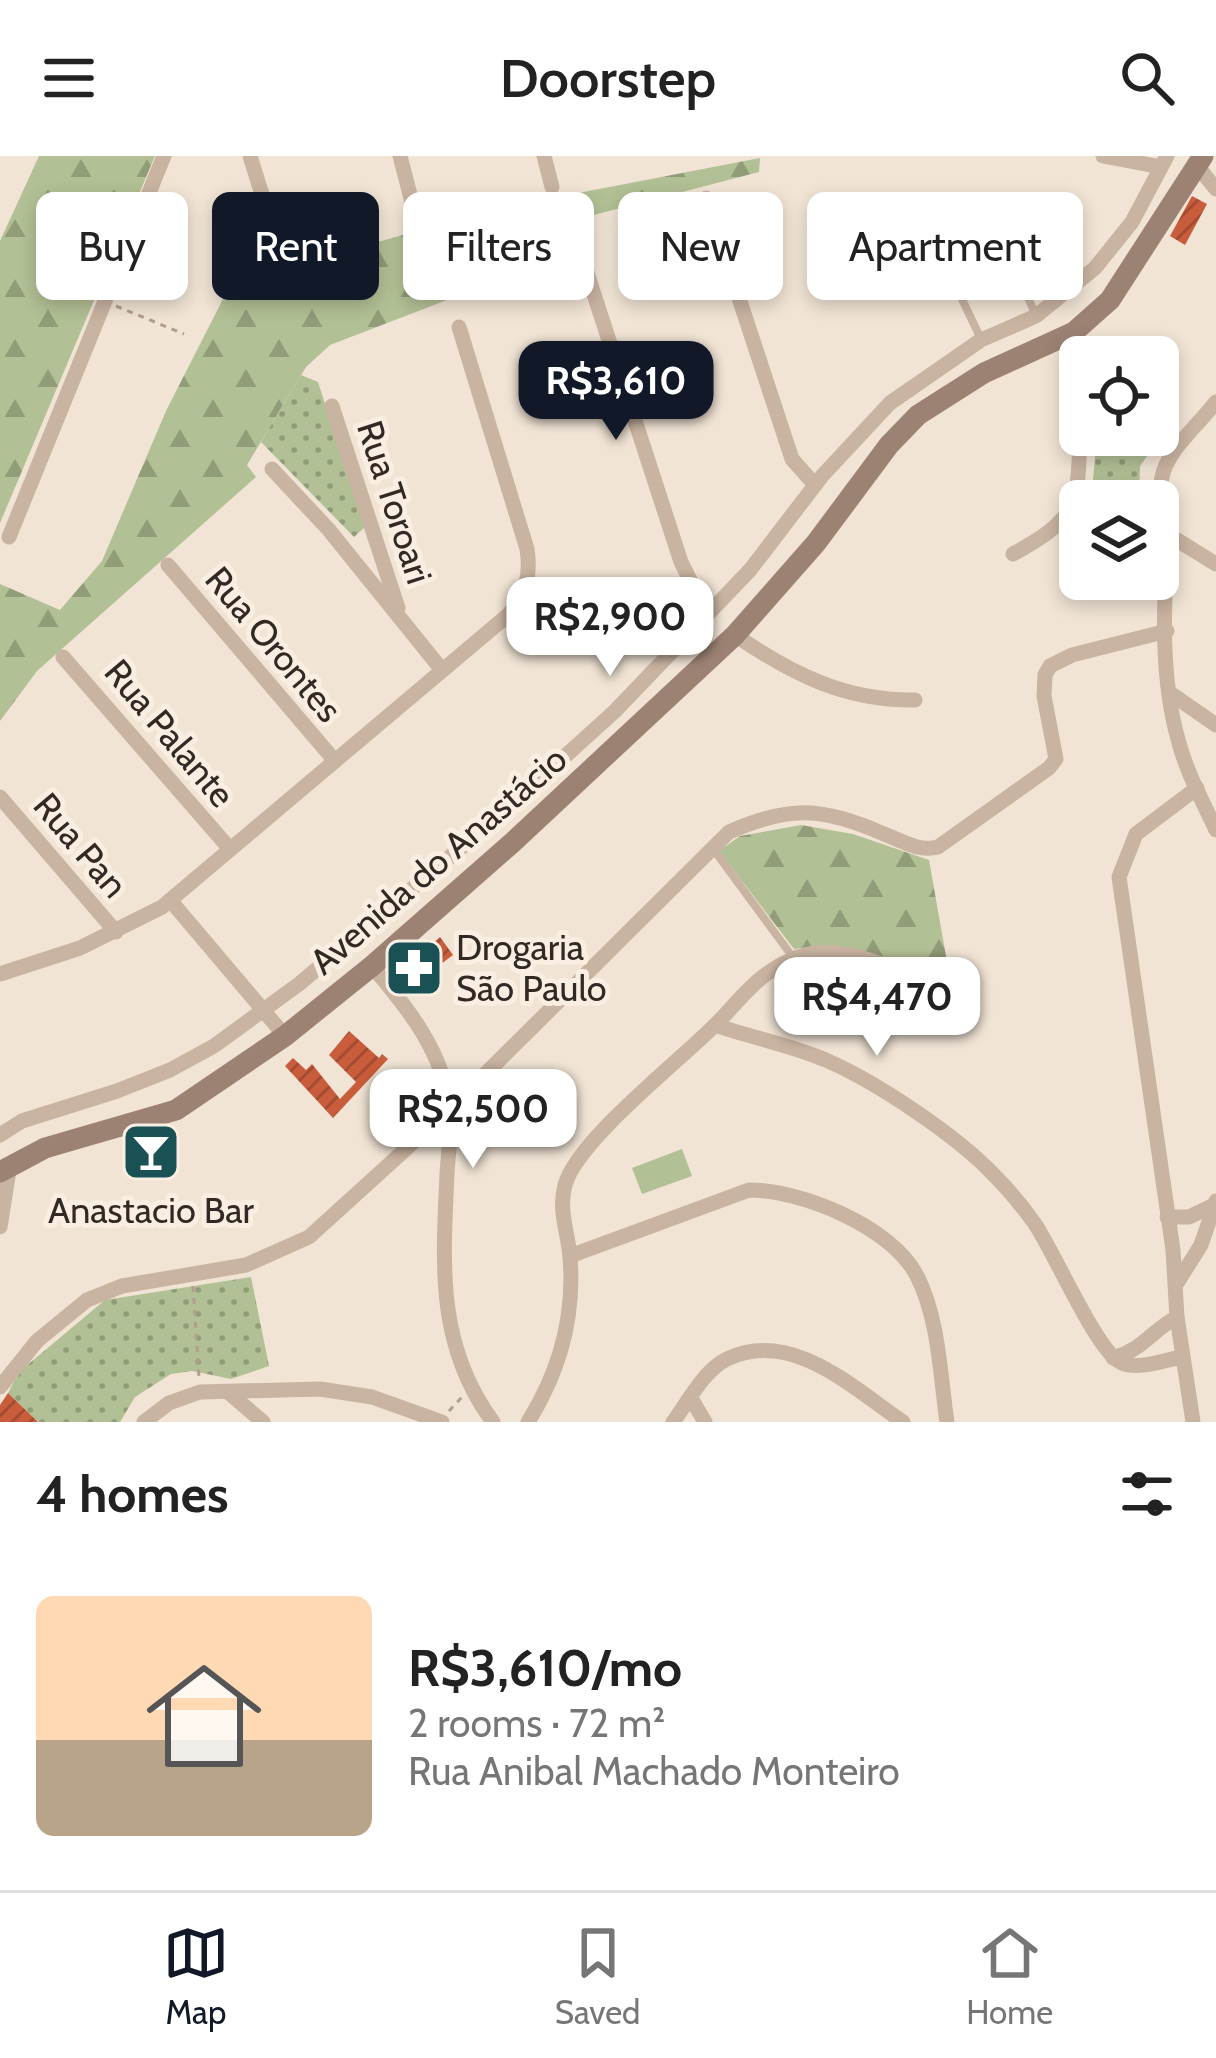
<!DOCTYPE html>
<meta charset="utf-8">
<style>
:root{--surface:#fff;--page:#f2f2f2;--text:#222;--muted:#767676;--line:#e0e0e0;--accent:#111827}
body{margin:0;font-family:Cabin,sans-serif;background:var(--page);color:var(--text);height:100vh;display:flex;flex-direction:column;font-size:45px;white-space:nowrap}
*{box-sizing:border-box;margin:0}
p{font-size:39px;color:var(--muted)}
.icon{flex:none;width:66px;height:66px;fill:none;stroke:currentColor;stroke-width:2;stroke-linecap:round;stroke-linejoin:round}
.map{position:relative;height:1266px;overflow:hidden}
.sheet{display:flex;flex-direction:column;background:var(--surface);flex:1}
.sheet>*{flex:none}
.banner{position:absolute;left:36px;top:36px;width:1146px;height:108px;display:flex;gap:24px}
.controls{position:absolute;left:1059px;top:180px;display:grid;gap:24px}
.controls a{display:grid;place-items:center;width:120px;height:120px;border-radius:18px;background:var(--surface);box-shadow:0 6px 18px #0003;font-size:60px}
.price{position:absolute;translate:-50% -102px;padding:0 27px;border-radius:24px;background:#fff;color:#222;font-size:39px;line-height:78px;filter:drop-shadow(0 3px 6px #0008)}
.price::after{content:'';position:absolute;left:50%;top:72px;width:36px;height:27px;margin-left:-18px;background:inherit;clip-path:polygon(0 0,100% 0,50% 100%)}
.price.selected{background:var(--accent);color:#fff}
ul{padding:0;list-style:none}
li{display:flex;align-items:center;gap:36px;height:300px;padding:0 36px}
li+li{border-top:3px solid var(--line)}
li span{display:grid;place-items:center;flex:none;width:336px;height:240px;border-radius:18px;color:#555}
li>.icon{margin-inline-start:auto}
span .icon{width:144px;height:144px;fill:#fffc;stroke-width:1}
li b{font-size:51px}
h2{display:flex;justify-content:space-between;align-items:center;height:144px;padding:0 36px;font-size:51px}
.pill{padding:0 42px;border-radius:18px;background:var(--surface);box-shadow:0 6px 18px #0003;font-size:42px;line-height:108px}
.pill.selected{background:var(--accent);color:#fff}
header{display:flex;justify-content:space-between;align-items:center;height:156px;padding:0 36px;background:var(--surface);font-size:54px;font-weight:600}
.dock{display:flex;justify-content:space-around;align-items:center;height:168px;border-top:3px solid var(--line);background:var(--surface);font-size:33px;color:var(--muted)}
.dock a{display:grid;justify-items:center;gap:6px}
.dock .selected{color:var(--accent)}
.map>svg:first-child{display:block}
</style>
<header><svg class="icon" aria-label="menu" viewBox="0 0 24 24"><path d="M4 6h16M4 12h16M4 18h16"/></svg>Doorstep<svg class="icon" aria-label="search" viewBox="0 0 24 24"><circle cx="10" cy="10" r="6"/><path d="M15 15l6 6"/></svg></header>
<div class="map">
<svg width="1216" height="1266" viewBox="0 0 1216 1266">
<defs>
<pattern id="forest-firs" width="22" height="20" patternUnits="userSpaceOnUse" patternTransform="scale(3)"><rect width="22" height="20" fill="#b2c095"/><path d="M5 1l3.5 6h-7zM16 11l3.5 6h-7z" fill="#919c79"/></pattern>
<pattern id="park-dots" width="8" height="8" patternUnits="userSpaceOnUse" patternTransform="scale(3)"><rect width="8" height="8" fill="#b2c095"/><path d="M2 2h.1M6 6h.1" fill="none" stroke="#919c79" stroke-width="1.8" stroke-linecap="round"/></pattern>
<pattern id="building-hatch" width="6" height="6" patternUnits="userSpaceOnUse" patternTransform="scale(3)"><rect width="6" height="6" fill="#c95c3a"/><path d="M-1 1l2-2M0 6l6-6M5 7l2-2" fill="none" stroke="#a44c31"/></pattern>
</defs>
<rect width="100%" height="100%" fill="#f1e4d5"/>
<g fill="url(#forest-firs)">
<polygon points="39,0 155,0 0,367 0,85"/>
<polygon points="760,2 759,16 567,66 555,84 556,102 330,189 306,211 247,309 256,321 37,515 0,565 0,428 60,454 102,405 166,255 224,141 260,119 495,53"/>
<polygon points="801,669 853,678 929,704 952,834 817,790 794,793 719,695 740,680"/>
</g>
<g fill="url(#park-dots)">
<polygon points="301,219 318,226 365,371 354,381 261,286"/>
<polygon points="1097,279 1162,279 1140,310 1139,345 1091,345"/>
<polygon points="251,1121 269,1210 231,1223 192,1215 171,1218 135,1241 120,1266 38,1266 8,1237 19,1216 105,1144"/>
</g>
<polygon fill="#b2c095" points="682,993 692,1020 642,1038 632,1012"/>
<g fill="url(#building-hatch)">
<polygon points="1192,40 1207,48 1185,89 1170,80"/>
<polygon points="440,781 453,799 421,823 413,813 415,803"/>
<polygon points="349,875 379,902 382,898 388,903 333,962 285,910 293,902 306,914 312,908 340,943 356,926 329,899"/>
<polygon points="158,989 163,1019 148,1022 142,992"/>
<polygon points="8,1237 38,1266 0,1266 0,1249"/>
</g>
<g fill="none" stroke-linecap="round" stroke-linejoin="round">
<g stroke="#b49d8c" stroke-width="3" stroke-dasharray="6 6" stroke-linecap="butt">
<polyline points="116,150 184,178"/>
<polyline points="193,1130 199,1222"/>
<polyline points="449,1255 463,1240"/>
</g>
<g stroke="#c9b3a1" stroke-width="8">
<path d="M 981,183 L 937,91 L 936,81 C 947,68 976,58 993,60 L 1036,160"/>
<polyline points="716,697 789,796"/>
</g>
<g stroke="#c9b3a1" stroke-width="15">
<polyline points="250,0 279,93"/>
<polyline points="400,0 416,62"/>
<polyline points="544,0 552,31"/>
<polyline points="1103,0 1161,11"/>
<polyline points="1198,11 1216,33"/>
<polyline points="706,42 792,303 815,329"/>
<polyline points="578,89 681,406 707,458"/>
<path d="M 1216,246 C 1174,297 1145,309 1169,379 L 1216,408"/>
<polyline points="332,250 398,452"/>
<polyline points="272,313 329,374 442,514"/>
<path d="M 1169,379 C 1163,445 1160,522 1179,587 C 1187,617 1203,646 1216,674"/>
<polyline points="9,381 164,0"/>
<path d="M 1013,398 C 1035,386 1065,370 1074,343 C 1083,317 1080,205 1074,176"/>
<polyline points="168,409 335,605"/>
<path d="M 735,479 C 792,518 845,545 915,544"/>
<polyline points="63,501 230,693"/>
<polyline points="1170,537 1216,569"/>
<polyline points="0,641 116,776"/>
<polyline points="170,744 285,880"/>
<path d="M 372,810 C 408,852 444,897 450,954 C 452,974 448,998 447,1018 C 443,1108 436,1189 493,1266"/>
<path d="M 0,818 L 80,792 L 162,751 L 508,459 C 526,439 531,420 527,393 L 459,171"/>
<path d="M 715,869 C 752,882 792,889 828,905 C 878,927 957,980 994,1019 C 1008,1033 1023,1051 1035,1068 C 1054,1096 1097,1195 1120,1206 C 1137,1215 1164,1204 1182,1201"/>
<polyline points="0,979 22,965 117,935 170,914 214,890 299,828 509,651 615,555 750,414 822,320 890,247 981,184 1036,160 1095,112 1132,66 1167,0"/>
<polyline points="1167,1061 1189,1061 1214,1049"/>
<polyline points="0,1071 10,1008"/>
<path d="M 570,1100 L 749,1034 C 802,1034 892,1071 917,1120 C 939,1163 940,1219 947,1266"/>
<polyline points="1177,1127 1201,1089 1216,1045"/>
<path d="M 1113,1202 C 1144,1193 1151,1175 1177,1161"/>
<path d="M 0,1231 L 37,1185 L 87,1144 L 122,1130 L 246,1109 L 309,1081 L 450,953 L 729,676 C 790,649 823,651 884,678 C 902,685 919,696 938,691 L 1049,612 L 1056,603 L 1044,540 L 1045,519 L 1050,510 L 1072,499 L 1167,475"/>
<polyline points="228,1236 263,1266"/>
<polyline points="691,1242 705,1266"/>
<polyline points="144,1266 169,1247 200,1236 320,1233 372,1241 442,1266"/>
<path d="M 528,1266 C 560,1215 575,1162 570,1101 C 568,1076 558,1055 565,1029 C 577,985 677,907 713,871 C 731,854 745,834 765,819 C 779,809 797,799 815,797 C 861,793 904,818 944,836"/>
<path d="M 673,1266 C 688,1246 704,1214 727,1203 C 792,1172 854,1233 903,1266"/>
<polyline points="1193,1266 1177,1161 1173,1094 1119,721 1136,678 1197,632"/>
</g>
<polyline stroke="#9c8273" stroke-width="21" points="0,1016 45,992 176,954 285,880 372,810 512,687 735,479 816,387 889,289 918,259 984,217 1074,176 1110,144 1203,0"/>
</g>
<defs>
<g id="pharmacy-square" transform="scale(3)"><rect x="-9" y="-9" width="18" height="18" rx="4" fill="#195155" stroke="#f9eee1"/><path d="M-2-6h4v4h4v4h-4v4h-4v-4h-4v-4h4Z" fill="#fff"/></g>
<g id="bar-square" transform="scale(3)"><rect x="-9" y="-9" width="18" height="18" rx="4" fill="#195155" stroke="#f9eee1"/><path d="M-6-5H6L.8 .8V4.5H3.5V6h-7V4.5H-.8V.8Z" fill="#fff"/></g>
</defs>
<g fill-rule="evenodd">
<use href="#pharmacy-square" x="414" y="812"/>
<use href="#bar-square" x="151" y="996"/>
</g>
<g text-anchor="middle" stroke-width="10" stroke-linejoin="round" paint-order="stroke">
<g font-size="36" fill="#332924" stroke="#f9eee1">
<text transform="translate(395 346) rotate(72)" y="13">Rua Toroari</text>
<text transform="translate(274 488) rotate(50)" y="13">Rua Orontes</text>
<text transform="translate(170 577) rotate(50)" y="13">Rua Palante</text>
<text transform="translate(81 689) rotate(50)" y="13">Rua Pan</text>
<text transform="translate(438 704) rotate(-41)" y="13">Avenida do Anastácio</text>
</g>
<g font-size="36" fill="#332924" stroke="#f9eee1" text-anchor="start">
<text x="456" y="804">Drogaria<tspan x="456" dy="41">São Paulo</tspan></text>
<text x="151" y="1067" text-anchor="middle">Anastacio Bar</text>
</g>
</g>
</svg>
<div class="controls">
<a><svg class="icon" aria-label="locate" viewBox="0 0 24 24"><circle cx="12" cy="12" r="6"/><path d="M12 2v4M12 18v4M2 12h4M18 12h4"/></svg></a>
<a><svg class="icon" aria-label="layers" viewBox="0 0 24 24"><path d="M12 4l9 5-9 5-9-5zM3 14l9 5 9-5"/></svg></a>
</div>
<b class="price selected" style="left:616px;top:287px">R$3,610</b>
<b class="price" style="left:610px;top:523px">R$2,900</b>
<b class="price" style="left:877px;top:903px">R$4,470</b>
<b class="price" style="left:473px;top:1015px">R$2,500</b>
<div class="banner">
<a class="pill">Buy</a>
<a class="pill selected">Rent</a>
<a class="pill">Filters</a>
<a class="pill">New</a>
<a class="pill">Apartment</a>
</div>
</div>
<section class="sheet">
<h2>4 homes<svg class="icon" aria-label="filters" viewBox="0 0 24 24"><path d="M4 7h16M4 17h16"/><circle cx="9" cy="7" r="2"/><circle cx="15" cy="17" r="2"/></svg></h2>
<ul>
<li><span style="background:linear-gradient(#ffd9b3 60%,#b9a48a 0)"><svg class="icon" aria-label="home" viewBox="0 0 24 24"><path d="M3 11l9-7 9 7M6 9v11h12V9"/></svg></span><div><b>R$3,610/mo</b><p>2 rooms · 72 m²</p><p>Rua Anibal Machado Monteiro</p></div></li>
</ul>
</section>
<nav class="dock">
<a class="selected"><svg class="icon" aria-label="map" viewBox="0 0 24 24"><path d="M3 6l6-2 6 2 6-2v14l-6 2-6-2-6 2zM9 4v14M15 6v14"/></svg>Map</a>
<a><svg class="icon" aria-label="saved" viewBox="0 0 24 24"><path d="M7 4h10v16l-5-4-5 4z"/></svg>Saved</a>
<a><svg class="icon" aria-label="home" viewBox="0 0 24 24"><path d="M3 11l9-7 9 7M6 9v11h12V9"/></svg>Home</a>
</nav>
